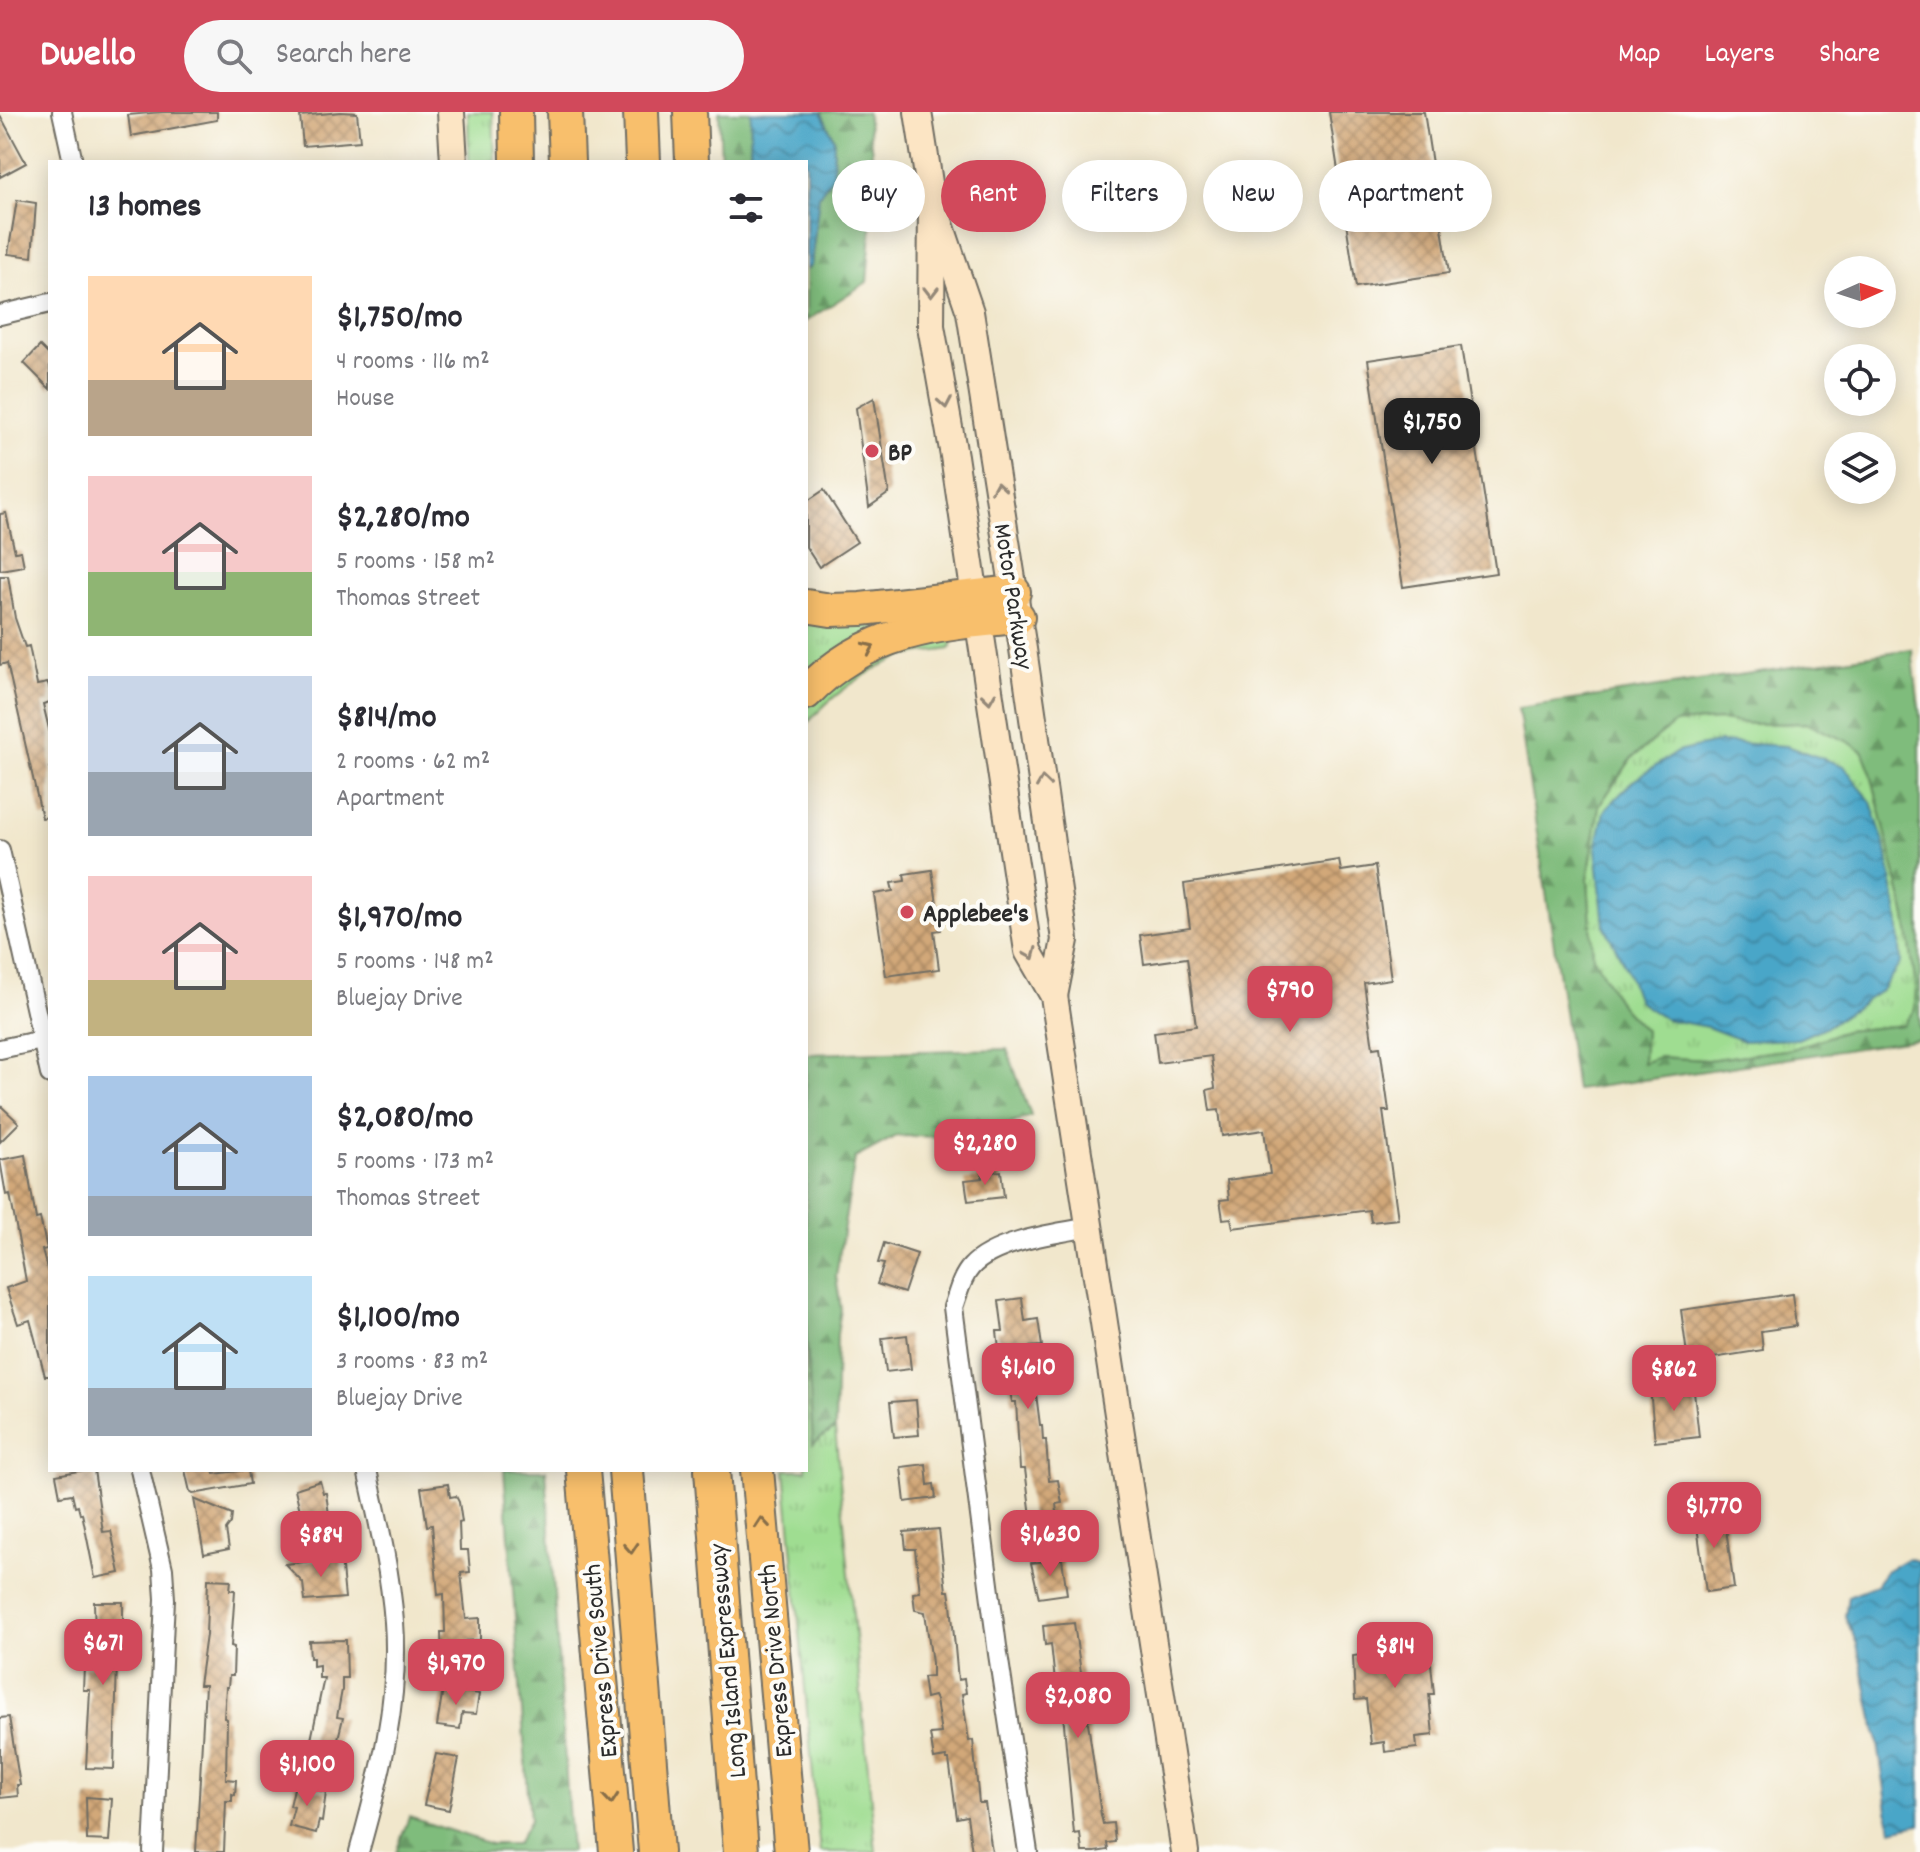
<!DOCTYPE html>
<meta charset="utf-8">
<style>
:root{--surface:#fff;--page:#f7f7f7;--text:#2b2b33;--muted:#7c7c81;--accent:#d1495b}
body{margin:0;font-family:Dekko,sans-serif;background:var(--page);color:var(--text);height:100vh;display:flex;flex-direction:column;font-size:30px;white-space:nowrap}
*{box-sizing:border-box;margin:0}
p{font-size:26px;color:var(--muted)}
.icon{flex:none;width:44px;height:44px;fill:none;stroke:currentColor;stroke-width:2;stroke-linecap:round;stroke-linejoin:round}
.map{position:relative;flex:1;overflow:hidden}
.drawer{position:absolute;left:48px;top:48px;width:760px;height:1312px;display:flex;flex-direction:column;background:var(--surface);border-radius:0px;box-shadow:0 4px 20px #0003}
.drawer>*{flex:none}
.top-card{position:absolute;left:832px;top:48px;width:760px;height:72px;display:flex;gap:16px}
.needle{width:52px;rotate:87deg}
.buttons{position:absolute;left:1824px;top:144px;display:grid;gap:16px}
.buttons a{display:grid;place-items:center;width:72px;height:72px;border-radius:50%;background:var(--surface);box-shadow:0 4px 20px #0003;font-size:40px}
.price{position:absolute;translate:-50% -68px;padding:0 18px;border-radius:16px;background:var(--accent);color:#fff;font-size:26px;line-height:52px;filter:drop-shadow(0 2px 4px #0008)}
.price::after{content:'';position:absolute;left:50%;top:48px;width:24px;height:18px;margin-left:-12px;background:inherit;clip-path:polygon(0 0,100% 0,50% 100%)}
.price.active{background:#222;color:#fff}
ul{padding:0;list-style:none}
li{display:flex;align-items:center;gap:24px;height:200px;padding:0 40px}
li span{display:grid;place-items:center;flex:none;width:224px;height:160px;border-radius:0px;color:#555}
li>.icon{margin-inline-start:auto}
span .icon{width:96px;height:96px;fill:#fffc;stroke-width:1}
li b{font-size:34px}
h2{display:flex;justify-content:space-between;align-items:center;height:96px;padding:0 40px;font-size:34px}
.pill{padding:0 28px;border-radius:36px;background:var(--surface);box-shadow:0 4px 20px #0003;font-size:28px;line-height:72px}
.pill.active{background:var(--accent);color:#fff}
header{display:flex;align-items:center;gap:48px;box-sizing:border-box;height:112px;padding:0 40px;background:var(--accent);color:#fff}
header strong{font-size:38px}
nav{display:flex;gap:44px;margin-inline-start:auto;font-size:28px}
.search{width:560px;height:72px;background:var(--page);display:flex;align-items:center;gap:20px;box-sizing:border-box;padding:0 28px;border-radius:44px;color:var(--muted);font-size:30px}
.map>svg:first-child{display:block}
</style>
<header>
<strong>Dwello</strong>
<div class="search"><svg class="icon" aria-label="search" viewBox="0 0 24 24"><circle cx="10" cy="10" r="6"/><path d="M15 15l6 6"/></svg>Search here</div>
<nav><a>Map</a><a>Layers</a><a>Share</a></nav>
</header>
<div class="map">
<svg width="1920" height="1740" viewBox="0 0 1920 1740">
<defs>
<pattern id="grass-tufts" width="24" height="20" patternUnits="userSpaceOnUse" patternTransform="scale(2)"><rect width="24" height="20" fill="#9fdd91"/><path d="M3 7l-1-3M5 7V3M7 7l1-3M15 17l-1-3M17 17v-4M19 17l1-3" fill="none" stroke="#89be7d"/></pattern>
<pattern id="forest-firs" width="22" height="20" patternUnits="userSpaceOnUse" patternTransform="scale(2)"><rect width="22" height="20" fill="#7fbc7b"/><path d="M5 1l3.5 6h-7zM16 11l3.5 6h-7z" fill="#689965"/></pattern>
<pattern id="water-waves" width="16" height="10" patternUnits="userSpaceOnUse" patternTransform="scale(2)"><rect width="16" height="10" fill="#4aa6c8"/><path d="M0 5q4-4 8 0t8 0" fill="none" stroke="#3e87a3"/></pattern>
<pattern id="building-cross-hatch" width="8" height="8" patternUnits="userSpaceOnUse" patternTransform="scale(2)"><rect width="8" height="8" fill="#d2a879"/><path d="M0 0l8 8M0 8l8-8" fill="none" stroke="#ab8963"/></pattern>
</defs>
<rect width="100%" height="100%" fill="#fdfcf7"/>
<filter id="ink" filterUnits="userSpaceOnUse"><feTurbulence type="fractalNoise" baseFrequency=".0125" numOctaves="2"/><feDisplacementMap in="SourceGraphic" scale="16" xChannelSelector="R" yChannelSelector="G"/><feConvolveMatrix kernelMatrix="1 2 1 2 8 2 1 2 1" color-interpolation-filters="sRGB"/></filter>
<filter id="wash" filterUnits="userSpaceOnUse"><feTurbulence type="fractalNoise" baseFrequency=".006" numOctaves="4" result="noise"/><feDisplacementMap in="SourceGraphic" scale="32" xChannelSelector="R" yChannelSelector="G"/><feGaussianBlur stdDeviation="1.8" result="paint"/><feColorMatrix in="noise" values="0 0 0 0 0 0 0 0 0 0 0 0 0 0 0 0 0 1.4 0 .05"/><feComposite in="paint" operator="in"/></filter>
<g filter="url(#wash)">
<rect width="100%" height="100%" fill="#f1e7cc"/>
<g fill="url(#grass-tufts)" stroke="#65845e" stroke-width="2">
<polygon points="468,0 493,0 495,50 469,50"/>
<polygon points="869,509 878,517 806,564 806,510"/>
<path d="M 932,527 L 953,529 L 950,537 C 934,540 914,540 899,546 C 865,559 829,585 806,613 L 806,596 L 883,541 Z"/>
<polygon points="1720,608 1753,612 1806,611 1849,630 1863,640 1871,661 1906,805 1916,875 1915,897 1903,913 1845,919 1792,937 1707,948 1658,945 1642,952 1645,919 1621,894 1593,845 1588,767 1599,694 1632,646 1675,611"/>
<polygon points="806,1213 814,1331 835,1317 876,1740 820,1740 785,1358 806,1358"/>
</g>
<g fill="url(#forest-firs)" stroke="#557453" stroke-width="2" fill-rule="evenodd">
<polygon points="719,0 751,0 750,50 721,50"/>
<polygon points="821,0 867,0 875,67 867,170 806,209 806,158 811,154 819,84 833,63 834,27"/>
<path d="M 1912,537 L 1920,605 L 1920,927 L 1576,978 L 1518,596 ZM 1720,608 L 1753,612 L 1806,611 L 1849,630 L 1863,640 L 1871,661 L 1906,805 L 1916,875 L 1915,897 L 1903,913 L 1845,919 L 1792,937 L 1707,948 L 1658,945 L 1643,951 L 1645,919 L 1621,894 L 1593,845 L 1588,767 L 1599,694 L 1632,646 L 1675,611 Z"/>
<polygon points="1007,937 1031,1004 969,1025 896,1024 855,1046 836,1164 841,1197 837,1222 835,1316 813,1332 806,1213 806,942"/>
<polygon points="504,1358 546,1358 571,1740 396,1740 409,1705 491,1732 517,1732 530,1708"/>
</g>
<g fill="url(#water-waves)" stroke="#3a687a" stroke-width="2">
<polygon points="751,0 821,0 834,27 833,63 819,84 811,154 806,158 806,50 750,50"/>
<polygon points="1720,630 1787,634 1844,654 1871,690 1885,733 1898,802 1901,850 1882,878 1829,913 1798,927 1744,929 1707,915 1665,907 1638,889 1626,856 1604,813 1596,737 1604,699 1633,669 1677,640"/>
<polygon points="1908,1446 1920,1450 1920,1712 1891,1718 1877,1625 1857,1532 1845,1504 1848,1484 1876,1473 1886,1459"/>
</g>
<g id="blocks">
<g fill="url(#building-cross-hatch)">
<polygon points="162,0 217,0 217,8 131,24 128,3"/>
<polygon points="341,0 357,1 360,29 303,34 300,4"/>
<polygon points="1329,0 1424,0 1449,161 1356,175"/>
<polygon points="0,3 26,51 0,65"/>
<polygon points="17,88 36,91 32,145 8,142"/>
<polygon points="40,234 50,244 50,277 24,251"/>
<polygon points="1461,234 1496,461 1403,475 1368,248"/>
<polygon points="874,286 889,381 869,395 856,296"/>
<polygon points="824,378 857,430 819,455 806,435 806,390"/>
<polygon points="6,401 15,440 21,439 24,454 0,458 0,402"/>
<polygon points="0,464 8,464 15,506 25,535 29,534 37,573 48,571 50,578 50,590 43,592 50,621 50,705 42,706 7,551 0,553"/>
<polygon points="1339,748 1341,759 1375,754 1391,867 1364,871 1373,936 1380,935 1389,999 1383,999 1398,1107 1371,1110 1369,1098 1233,1116 1231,1106 1223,1107 1220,1088 1229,1087 1227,1068 1270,1062 1264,1018 1222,1024 1219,998 1210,999 1207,978 1215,976 1211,944 1158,951 1154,920 1196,914 1187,846 1144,852 1140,823 1190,816 1184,772"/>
<polygon points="932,758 941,818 934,819 939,857 886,864 874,782 893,779 891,771 905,769 904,762"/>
<polygon points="0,993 19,1011 0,1030"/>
<polygon points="25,1043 36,1107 40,1106 47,1137 42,1138 50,1168 50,1264 45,1264 30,1208 18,1212 6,1176 26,1169 10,1082 6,1083 0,1048"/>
<polygon points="1001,1059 1004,1085 968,1089 965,1068 982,1066 982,1061"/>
<polygon points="884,1131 917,1142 904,1181 877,1172 884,1152 878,1151"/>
<polygon points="1792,1182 1796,1214 1761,1219 1763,1238 1688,1250 1681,1198"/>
<polygon points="1022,1186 1025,1209 1038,1207 1042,1234 1030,1235 1040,1313 1042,1313 1043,1328 1046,1328 1049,1369 1058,1368 1062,1391 1056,1392 1059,1416 1033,1420 1025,1357 1020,1357 1016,1290 1012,1290 1009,1271 1003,1272 997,1219 1003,1219 999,1189"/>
<polygon points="907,1223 911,1257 886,1260 882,1226"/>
<polygon points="1693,1271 1699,1325 1655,1330 1650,1276"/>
<polygon points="916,1288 919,1323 894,1325 890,1290"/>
<polygon points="926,1352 928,1373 934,1372 936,1386 905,1390 901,1355"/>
<polygon points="84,1358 94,1358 103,1420 111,1419 120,1461 95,1466 82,1401 80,1402 78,1394 75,1395 72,1382 60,1384 56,1363"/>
<polygon points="185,1358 213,1358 214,1362 248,1358 250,1372 193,1382 190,1380"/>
<polygon points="320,1369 323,1381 326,1381 330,1410 304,1416 295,1377"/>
<polygon points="448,1372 450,1385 456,1384 459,1390 462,1410 459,1411 460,1438 468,1438 470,1460 461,1461 466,1507 480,1506 480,1528 466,1529 467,1549 442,1549 441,1520 445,1520 444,1482 438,1483 432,1413 427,1414 421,1376"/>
<polygon points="194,1387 232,1403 231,1411 226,1418 229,1437 204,1442"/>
<polygon points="1723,1395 1734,1476 1706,1480 1695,1399"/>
<polygon points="939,1417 946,1479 949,1479 951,1492 958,1568 964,1567 966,1581 962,1582 969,1629 973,1628 979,1691 985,1691 992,1740 972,1740 967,1704 957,1706 949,1648 947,1648 946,1645 934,1647 930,1622 941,1621 936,1588 934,1584 926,1586 923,1565 932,1564 932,1551 925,1500 915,1498 913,1481 920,1480 915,1437 906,1437 904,1420"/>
<polygon points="341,1446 345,1486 305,1489 303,1471 285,1452"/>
<polygon points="1062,1447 1067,1482 1039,1486 1031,1451"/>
<polygon points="208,1467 231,1468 230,1478 235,1478 231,1534 234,1535 233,1564 229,1564 228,1575 226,1575 224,1606 227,1607 226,1667 236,1668 235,1683 232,1682 232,1689 226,1689 224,1740 196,1740 205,1573 199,1573 206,1523"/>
<polygon points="94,1490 123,1490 123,1512 118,1512 114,1657 86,1656 90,1578 83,1578 84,1555 96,1554"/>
<polygon points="1074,1511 1101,1703 1103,1712 1113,1711 1115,1730 1107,1731 1108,1738 1095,1740 1082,1740 1080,1721 1074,1722 1064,1612 1062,1598 1058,1598 1051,1532 1045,1533 1043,1514"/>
<polygon points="1406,1514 1408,1535 1420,1533 1423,1553 1431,1552 1434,1582 1429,1582 1433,1623 1416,1625 1417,1636 1385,1640 1384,1630 1371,1632 1366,1587 1355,1588 1353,1544 1375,1541 1372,1518"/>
<polygon points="346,1528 347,1566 342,1566 342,1578 337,1605 343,1606 333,1647 308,1642 324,1566 319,1566 319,1553 313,1554 313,1546 310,1546 309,1529"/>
<polygon points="443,1576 479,1582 476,1602 462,1601 460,1617 437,1614"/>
<polygon points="9,1605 20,1673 17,1673 18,1684 0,1686 0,1606"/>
<polygon points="436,1642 459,1646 449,1698 424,1693"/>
<polygon points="295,1672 326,1680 322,1710 319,1709 316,1721 289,1714 294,1695 290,1694"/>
<polygon points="86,1685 112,1687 109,1729 87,1728"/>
</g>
</g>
</g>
<g filter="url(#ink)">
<use href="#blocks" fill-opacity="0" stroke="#706d63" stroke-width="2"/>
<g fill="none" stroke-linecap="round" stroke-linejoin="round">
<g stroke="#706d63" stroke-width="22">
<g id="minor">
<polyline points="62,0 73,50"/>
<polyline points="0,203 50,191"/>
<polyline points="0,738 50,962"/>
<polyline points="0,937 42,928"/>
<polyline points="140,1358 163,1457 165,1487 153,1740"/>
<path d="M 359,1740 C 380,1665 400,1588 394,1510 C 390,1458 378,1408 367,1358"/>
<path d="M 1028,1740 L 998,1542 L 953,1195 C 958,1182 961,1166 971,1155 C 994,1129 1058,1121 1091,1115"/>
</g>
</g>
<g stroke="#706d63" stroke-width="30">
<g id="secondary">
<polyline points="451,0 454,50"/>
<polyline points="918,0 932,90 931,214 954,344 1028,839 1054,884 1185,1740"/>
<polyline points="939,109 970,200 1023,537 1065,828 1054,884"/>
</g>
</g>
<g stroke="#706d63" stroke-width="36">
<g id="trunk">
<polyline points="516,0 517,50"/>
<polyline points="690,0 692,50"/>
<polyline points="806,494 831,498 861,497 1014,480"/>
<path d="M 806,581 C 866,518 937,512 1018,505"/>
<polyline points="583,1358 616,1740"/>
<polyline points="757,1358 791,1740"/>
</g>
</g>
<g stroke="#706d63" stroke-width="38">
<g id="motorway">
<polyline points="565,0 567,50"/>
<polyline points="641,0 643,50"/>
<polyline points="626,1358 656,1740"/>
<polyline points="712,1358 741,1740"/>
</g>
</g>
<use href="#minor" stroke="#fff" stroke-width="18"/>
<use href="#secondary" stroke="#fce5c4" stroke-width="26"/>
<use href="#trunk" stroke="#f8bf6c" stroke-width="32"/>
<use href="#motorway" stroke="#f8bf6c" stroke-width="34"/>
</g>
<defs><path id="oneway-chevron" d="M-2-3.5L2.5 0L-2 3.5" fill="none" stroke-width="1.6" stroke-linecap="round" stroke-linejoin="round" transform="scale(2)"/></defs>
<g stroke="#948878">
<use href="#oneway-chevron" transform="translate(931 180) rotate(90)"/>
<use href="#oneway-chevron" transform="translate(945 291) rotate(80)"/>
<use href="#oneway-chevron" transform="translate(998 375) rotate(-99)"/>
<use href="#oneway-chevron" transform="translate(989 586) rotate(82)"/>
<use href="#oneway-chevron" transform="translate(1043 670) rotate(-98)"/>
<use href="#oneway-chevron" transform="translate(1031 842) rotate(67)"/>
</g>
<g stroke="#876e48">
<use href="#oneway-chevron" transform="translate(869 536) rotate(-25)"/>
<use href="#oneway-chevron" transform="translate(762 1411) rotate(-95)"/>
<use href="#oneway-chevron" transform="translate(631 1436) rotate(86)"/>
<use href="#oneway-chevron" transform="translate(611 1687) rotate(85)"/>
</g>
</g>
<g fill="#d1495b" stroke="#fdfcf7" stroke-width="3">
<circle cx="872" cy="339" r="8"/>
<circle cx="907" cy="800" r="8"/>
</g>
<g text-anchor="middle" stroke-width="8" stroke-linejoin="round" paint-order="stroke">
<g font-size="26" font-weight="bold" fill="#2b2b2b" stroke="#fdfcf7" text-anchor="start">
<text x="888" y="348">BP</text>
<text x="923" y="809">Applebee's</text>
</g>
<g font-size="26" fill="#2b2b2b" stroke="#fdfcf7">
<text transform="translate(1015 484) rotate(81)" y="9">Motor Parkway</text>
<text transform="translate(599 1549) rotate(-95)" y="9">Express Drive South</text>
<text transform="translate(726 1549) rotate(-95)" y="9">Long Island Expressway</text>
<text transform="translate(774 1549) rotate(-95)" y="9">Express Drive North</text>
</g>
</g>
</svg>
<div class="buttons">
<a><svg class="needle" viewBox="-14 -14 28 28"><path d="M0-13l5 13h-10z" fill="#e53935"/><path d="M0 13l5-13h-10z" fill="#7c7c81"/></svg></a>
<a><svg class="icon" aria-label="locate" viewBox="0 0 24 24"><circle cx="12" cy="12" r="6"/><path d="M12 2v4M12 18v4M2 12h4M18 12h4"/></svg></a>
<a><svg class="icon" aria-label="layers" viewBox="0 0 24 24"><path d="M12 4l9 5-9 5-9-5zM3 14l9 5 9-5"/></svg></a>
</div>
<b class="price active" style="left:1432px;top:354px">$1,750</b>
<b class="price" style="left:1290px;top:922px">$790</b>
<b class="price" style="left:985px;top:1075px">$2,280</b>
<b class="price" style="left:1028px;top:1299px">$1,610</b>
<b class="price" style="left:1674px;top:1301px">$862</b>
<b class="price" style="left:1714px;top:1438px">$1,770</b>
<b class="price" style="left:1050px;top:1466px">$1,630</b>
<b class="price" style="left:321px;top:1467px">$884</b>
<b class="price" style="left:103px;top:1575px">$671</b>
<b class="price" style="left:1395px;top:1578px">$814</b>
<b class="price" style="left:456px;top:1595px">$1,970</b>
<b class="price" style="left:1078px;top:1628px">$2,080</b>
<b class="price" style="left:307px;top:1696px">$1,100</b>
<div class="top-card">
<a class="pill">Buy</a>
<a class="pill active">Rent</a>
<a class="pill">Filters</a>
<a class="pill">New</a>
<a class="pill">Apartment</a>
</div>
<section class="drawer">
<h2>13 homes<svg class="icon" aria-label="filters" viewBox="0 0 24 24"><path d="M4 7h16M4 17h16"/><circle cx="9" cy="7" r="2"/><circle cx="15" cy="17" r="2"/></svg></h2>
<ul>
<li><span style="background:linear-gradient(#ffd9b3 65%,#b9a48a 0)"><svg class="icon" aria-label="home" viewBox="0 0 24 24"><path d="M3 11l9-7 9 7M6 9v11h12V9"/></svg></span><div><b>$1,750/mo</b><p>4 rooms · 116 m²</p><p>House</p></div></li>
<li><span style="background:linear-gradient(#f6c9c9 60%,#8fb573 0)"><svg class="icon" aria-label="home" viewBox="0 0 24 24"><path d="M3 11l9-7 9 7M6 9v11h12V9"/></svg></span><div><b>$2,280/mo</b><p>5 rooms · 158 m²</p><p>Thomas Street</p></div></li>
<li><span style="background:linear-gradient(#c9d6e8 60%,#9aa5b1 0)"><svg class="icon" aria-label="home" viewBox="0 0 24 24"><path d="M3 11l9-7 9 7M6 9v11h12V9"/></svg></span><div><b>$814/mo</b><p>2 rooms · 62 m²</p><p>Apartment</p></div></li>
<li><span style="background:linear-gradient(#f6c9c9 65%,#c2b280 0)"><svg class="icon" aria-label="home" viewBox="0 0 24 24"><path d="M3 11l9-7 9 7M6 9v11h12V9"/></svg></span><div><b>$1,970/mo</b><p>5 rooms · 148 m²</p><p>Bluejay Drive</p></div></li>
<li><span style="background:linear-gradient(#a9c7e8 75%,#9aa5b1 0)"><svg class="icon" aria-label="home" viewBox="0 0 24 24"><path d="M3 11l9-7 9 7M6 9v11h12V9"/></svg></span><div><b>$2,080/mo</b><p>5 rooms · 173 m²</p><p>Thomas Street</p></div></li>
<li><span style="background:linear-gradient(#bfe0f5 70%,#9aa5b1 0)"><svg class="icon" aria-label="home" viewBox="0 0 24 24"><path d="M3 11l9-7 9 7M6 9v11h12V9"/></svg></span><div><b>$1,100/mo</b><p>3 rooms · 83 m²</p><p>Bluejay Drive</p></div></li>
</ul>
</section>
</div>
